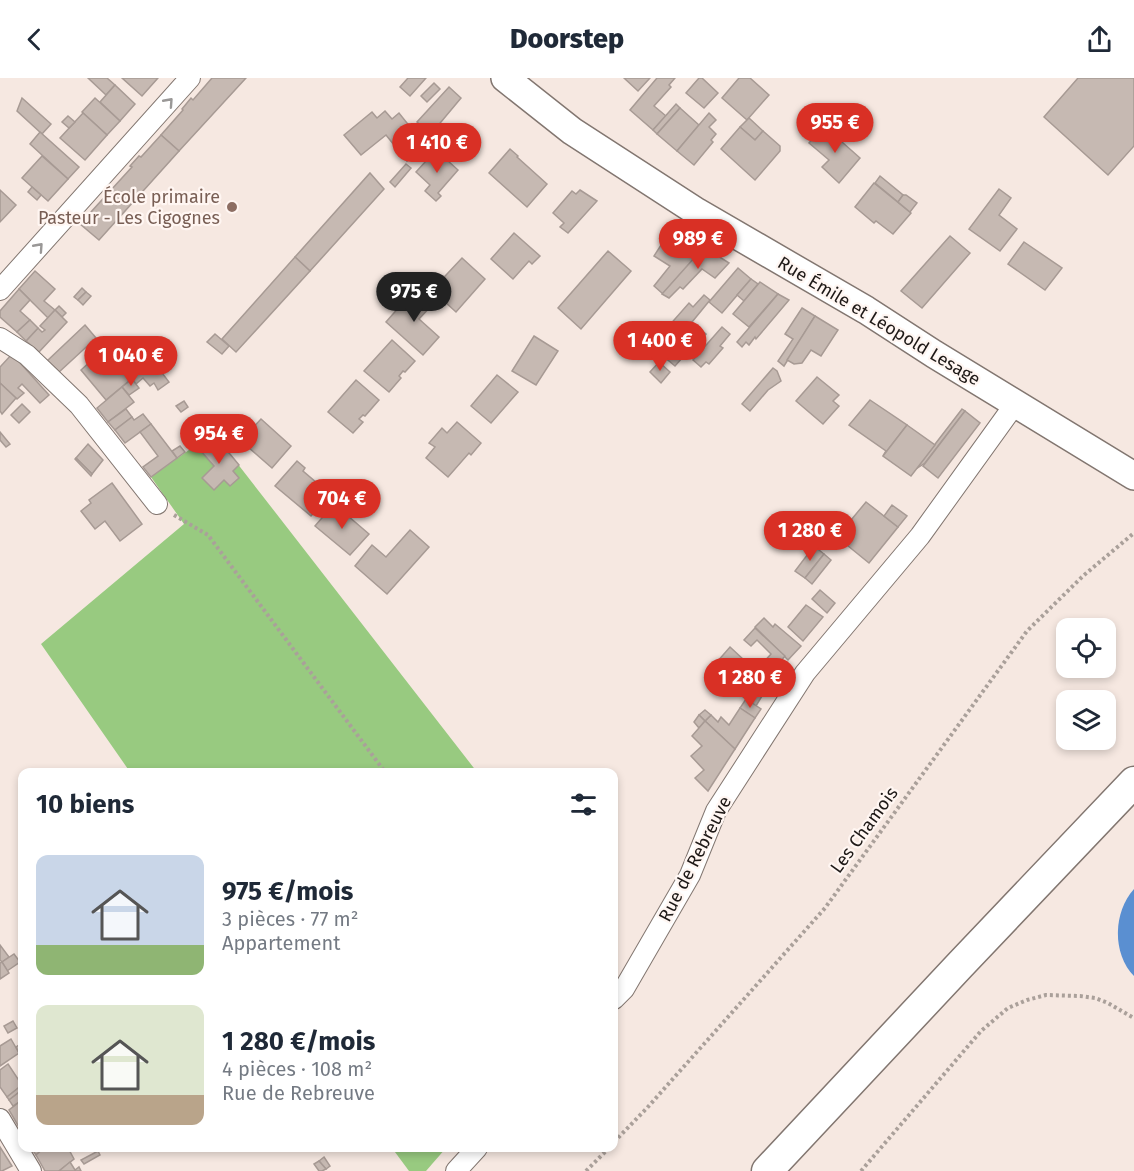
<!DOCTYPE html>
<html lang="fr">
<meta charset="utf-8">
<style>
:root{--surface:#fff;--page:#f6f6f7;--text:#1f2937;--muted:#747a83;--accent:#d93025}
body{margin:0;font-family:"Fira Sans",sans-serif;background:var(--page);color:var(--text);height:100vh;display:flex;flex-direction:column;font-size:22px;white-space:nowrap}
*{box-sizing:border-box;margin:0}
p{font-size:20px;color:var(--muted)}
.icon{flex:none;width:33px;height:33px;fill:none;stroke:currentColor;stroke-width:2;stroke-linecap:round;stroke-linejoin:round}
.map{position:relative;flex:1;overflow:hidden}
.details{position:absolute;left:18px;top:690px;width:600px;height:384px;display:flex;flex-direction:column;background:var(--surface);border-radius:12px;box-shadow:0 3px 9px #0003}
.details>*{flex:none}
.fabs{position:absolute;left:1056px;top:540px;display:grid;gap:12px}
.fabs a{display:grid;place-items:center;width:60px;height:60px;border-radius:12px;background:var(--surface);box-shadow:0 3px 9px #0003;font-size:30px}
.price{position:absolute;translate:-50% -51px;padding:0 14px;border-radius:21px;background:var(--accent);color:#fff;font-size:20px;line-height:39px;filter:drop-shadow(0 2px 3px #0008)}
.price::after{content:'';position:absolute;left:50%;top:36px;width:18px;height:14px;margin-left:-9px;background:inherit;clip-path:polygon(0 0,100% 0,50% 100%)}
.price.on{background:#222;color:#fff}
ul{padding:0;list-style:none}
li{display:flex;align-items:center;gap:18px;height:150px;padding:0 18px}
li span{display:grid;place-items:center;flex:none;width:168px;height:120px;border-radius:12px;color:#555}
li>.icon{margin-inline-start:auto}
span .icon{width:72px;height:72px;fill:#fffc;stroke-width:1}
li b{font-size:26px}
h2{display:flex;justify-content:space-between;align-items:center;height:72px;padding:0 18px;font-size:26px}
header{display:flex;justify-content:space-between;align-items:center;height:78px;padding:0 18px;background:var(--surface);font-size:27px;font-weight:800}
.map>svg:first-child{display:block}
</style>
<header><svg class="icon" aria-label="back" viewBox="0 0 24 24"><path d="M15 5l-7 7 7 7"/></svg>Doorstep<svg class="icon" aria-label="share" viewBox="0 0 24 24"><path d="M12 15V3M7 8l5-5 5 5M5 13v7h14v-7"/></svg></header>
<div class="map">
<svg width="1134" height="1093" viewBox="0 0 1134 1093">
<rect width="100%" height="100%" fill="#f6e8e1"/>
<g fill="#98ca80">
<polygon points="210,357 230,376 477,694 130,694 41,566 184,446 151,399"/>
<polygon points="392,1070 446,1070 426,1093 409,1093"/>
</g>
<path fill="#5a8fd1" d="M 1134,811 L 1134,898 C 1112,876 1113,834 1134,811 Z"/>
<g fill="#c6b9b2" stroke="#a79a94" stroke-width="1.5">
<polygon points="88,0 107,0 115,7 106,17"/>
<polygon points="122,0 158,0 142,18"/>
<polygon points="212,0 246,0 179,73 161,57 183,32 182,31 191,20 193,22"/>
<polygon points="408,0 426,0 410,18 400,9"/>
<polygon points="624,0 650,0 638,13"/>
<polygon points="657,0 675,0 669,7 671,9 654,28 666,38 653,52 630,32"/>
<polygon points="699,0 702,0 718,15 704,30 686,15"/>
<polygon points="739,0 750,0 769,17 747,42 722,20"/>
<polygon points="1078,0 1134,0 1134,68 1108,97 1044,39"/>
<polygon points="434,5 440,11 427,24 421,18"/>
<polygon points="115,7 135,26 120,43 100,24"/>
<polygon points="449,9 461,20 431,56 417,44"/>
<polygon points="22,20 51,46 42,56 17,33"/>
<polygon points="95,20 120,43 107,57 82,34"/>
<polygon points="676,26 680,30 657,56 653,52"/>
<polygon points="680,30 699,47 677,73 657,56"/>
<polygon points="385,33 392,41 399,35 423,65 407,83 386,57 361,77 344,57 372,34 377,40"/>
<polygon points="83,35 107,57 85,82 60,60"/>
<polygon points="709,35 716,42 709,49 716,56 711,62 713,64 694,87 677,73"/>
<polygon points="68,38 75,44 69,50 62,44"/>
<polygon points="749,40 763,53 755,62 740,49"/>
<polygon points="824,48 860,80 839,105 822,89 829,82 809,65"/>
<polygon points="740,49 755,62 763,53 780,68 780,73 755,102 721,71"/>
<polygon points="40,54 79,89 68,101 30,66"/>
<polygon points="161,57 179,73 99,162 80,146 132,89 130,88 139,78 141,79"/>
<polygon points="510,71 518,78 517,79 547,106 527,129 489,95"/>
<polygon points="436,72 458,92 438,115 441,118 436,123 425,113 430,107 416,94"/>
<polygon points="42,78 68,101 48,123 22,100"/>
<polygon points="406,86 411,90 395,109 390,104"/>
<polygon points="370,95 384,111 310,193 295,179"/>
<polygon points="880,98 903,117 898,124 875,105"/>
<polygon points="874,105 911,135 893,156 876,143 874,145 855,129"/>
<polygon points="32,109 41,117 37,122 28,114"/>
<polygon points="999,111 1011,120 999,137 1017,151 1000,173 969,151"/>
<polygon points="0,112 16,127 0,144"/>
<polygon points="580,112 597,123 568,155 560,149 564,145 553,135 572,113 576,116"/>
<polygon points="903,117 906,117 917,125 910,134 898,124"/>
<polygon points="672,150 704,169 663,216 654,208 670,188 654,178"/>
<polygon points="514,155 540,178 532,186 529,183 513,201 491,181"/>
<polygon points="950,158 970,175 922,230 901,213"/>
<polygon points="1024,164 1062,190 1045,212 1008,186"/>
<polygon points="704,169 729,185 715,200 702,191 683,211 680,209 669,220 662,216"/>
<polygon points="608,173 631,193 581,251 558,230"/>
<polygon points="295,179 310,193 236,274 222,261"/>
<polygon points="462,180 485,201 456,234 432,212"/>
<polygon points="738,190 751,201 722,235 709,224"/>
<polygon points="35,193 55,211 44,223 55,232 48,240 19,211"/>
<polygon points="751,201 758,206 744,223 737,217"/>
<polygon points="760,204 778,216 749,249 733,236"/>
<polygon points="82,210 86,214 78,222 74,219"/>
<polygon points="19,211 30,222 20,233 30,242 17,254 0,239 0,233"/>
<polygon points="415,211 432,227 419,241 439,259 423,277 386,244"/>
<polygon points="86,214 91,218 83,227 78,222"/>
<polygon points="778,216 789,222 756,261 755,259 749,267 746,264 742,269 737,264"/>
<polygon points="704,217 710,222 665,277 653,266 689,225 693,229"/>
<polygon points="59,228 66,235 62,239 55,232"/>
<polygon points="802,230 815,238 784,288 778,283 793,261 785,256"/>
<polygon points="55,232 67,244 39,274 26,263 38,250 42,254 45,252 40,248"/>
<polygon points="815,238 838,252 821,278 811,272 802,285 794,286 787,282"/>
<polygon points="30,242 38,250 26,263 17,254"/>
<polygon points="692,244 706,256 692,271 691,270 675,288 663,278"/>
<polygon points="85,247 96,260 58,295 47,283"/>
<polygon points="722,249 730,256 720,268 723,270 709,286 706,284 701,289 693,282"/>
<polygon points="215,256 229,268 222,276 207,264"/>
<polygon points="534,258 558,273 536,307 512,293"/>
<polygon points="392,262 415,283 405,294 403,293 399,298 401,300 389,314 364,293"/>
<polygon points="104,271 130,302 106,322 81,292"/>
<polygon points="12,276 49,317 40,325 22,306 18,310 24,315 17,321 0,305 0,289"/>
<polygon points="153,283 169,304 158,312 154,305 150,308 143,300 136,306 132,301"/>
<polygon points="659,284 670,294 661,305 650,294"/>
<polygon points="773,290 777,293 781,303 768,312 750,333 742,326"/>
<polygon points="497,297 518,314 491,345 471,328"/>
<polygon points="817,299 839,317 833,323 839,328 823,346 796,323"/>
<polygon points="132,301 139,310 129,317 122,309"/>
<polygon points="356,302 379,322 365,338 363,337 359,341 363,344 353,355 328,334"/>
<polygon points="0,305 16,320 2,336 0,333"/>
<polygon points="122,309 134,324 108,344 97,330"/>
<polygon points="870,322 907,347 883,378 886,373 849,347"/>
<polygon points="184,323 188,329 181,334 176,328"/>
<polygon points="22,326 30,334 19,345 11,337"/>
<polygon points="126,331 132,339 115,352 108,344"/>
<polygon points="962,331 965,333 925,385 916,391"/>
<polygon points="965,333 980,345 938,400 923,388"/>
<polygon points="143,336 151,346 125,365 115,352 132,339 134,342"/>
<polygon points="261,341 291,368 272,390 241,363"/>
<polygon points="457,344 481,365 471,377 469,375 448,399 426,380 435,369 429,365 442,350 447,355"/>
<polygon points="151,346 177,380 151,399 143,389 158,378 140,354"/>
<polygon points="907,347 935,367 911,398 883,378"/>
<polygon points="0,354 10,366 6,369 0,362"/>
<polygon points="212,360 230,376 239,387 233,393 239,400 230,408 224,402 214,412 202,400 214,388 200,372"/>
<polygon points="88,366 103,382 92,396 76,380"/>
<polygon points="180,368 185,374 177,380 172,373"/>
<polygon points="76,380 92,396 91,398 75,381"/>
<polygon points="297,383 305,390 303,393 330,416 311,438 275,408"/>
<polygon points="112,405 142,446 120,463 105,443 95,451 81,433 91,425 89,422"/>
<polygon points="866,424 898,449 869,485 837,459"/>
<polygon points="334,426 369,456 350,477 315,448"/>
<polygon points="892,427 907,438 898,449 884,438"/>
<polygon points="410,452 429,469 387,516 355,488 372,467 386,479"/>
<polygon points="814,468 824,476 805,500 795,493"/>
<polygon points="824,476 831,482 812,506 805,500"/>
<polygon points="820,512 835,525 827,535 812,521"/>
<polygon points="806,527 823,539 803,563 788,549"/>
<polygon points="764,540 773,549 775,546 801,568 788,582 755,549"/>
<polygon points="755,550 785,578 769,597 760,588 771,576 757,562 751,568 744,562"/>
<polygon points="730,569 744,582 724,604 710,592"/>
<polygon points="748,609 762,618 756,628 742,618"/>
<polygon points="746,621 761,631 755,640 740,630"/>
<polygon points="740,630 755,640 735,671 705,643 711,637 718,644 721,639 729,647"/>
<polygon points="705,632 711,637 705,643 699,637"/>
<polygon points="699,637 705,643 699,650 694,644"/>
<polygon points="705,643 735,671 708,713 695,700 704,692 691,678 702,668 692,658"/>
<polygon points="0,867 9,879 2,884 0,882"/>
<polygon points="14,876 20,884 7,893 2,884"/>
<polygon points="2,884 9,895 0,901 0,885"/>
<polygon points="13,943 17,950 8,955 4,948"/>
<polygon points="11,961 19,975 0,988 0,968"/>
<polygon points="22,965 22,973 19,975 16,969"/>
<polygon points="8,986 22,1007 7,1019 0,1009 0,992"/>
<polygon points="22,1007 22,1012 9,1022 7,1019"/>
<polygon points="22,1012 22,1022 13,1028 9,1022"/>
<polygon points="22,1022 22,1049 20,1051 9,1032"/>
<polygon points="0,1069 12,1088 2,1093 0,1093"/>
<polygon points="31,1070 44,1070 36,1077"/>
<polygon points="44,1070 68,1070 74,1081 59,1093 45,1093 36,1077"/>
<polygon points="98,1073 100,1077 84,1086 81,1082"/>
<polygon points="324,1079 330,1088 326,1091 319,1083"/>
<polygon points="319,1083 326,1091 322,1093 319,1093 314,1086"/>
<polygon points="70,1084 75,1092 79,1089 81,1093 59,1093"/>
</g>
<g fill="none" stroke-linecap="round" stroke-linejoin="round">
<g stroke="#827670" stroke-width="22">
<g id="minor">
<polyline points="0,212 190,0"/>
<polyline points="0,260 27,277 79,327 157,426"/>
<polyline points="614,921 624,911 690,797 716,733 805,595 920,458 1015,326"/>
<polyline points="0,1041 31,1093"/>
<polyline points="456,1093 477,1070"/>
</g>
</g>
<g stroke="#827670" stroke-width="30">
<polyline id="secondary" points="505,0 572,53 697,134 866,232 934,276 1134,398"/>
</g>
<g stroke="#827670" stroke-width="33">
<polyline id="primary" points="767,1093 960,887 1134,704"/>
</g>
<g stroke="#aaa09a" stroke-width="4" stroke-dasharray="3 3" stroke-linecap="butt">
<polyline points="174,437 208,457 385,694"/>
<polyline points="614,1064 647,1030 825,830 1027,553 1083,498 1134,455"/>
<polyline points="586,1093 609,1070"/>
<polyline points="861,1093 981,953 1008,930 1027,922 1046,917 1080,918 1095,920 1108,925 1134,940"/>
</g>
<use href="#minor" stroke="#fff" stroke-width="20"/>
<use href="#secondary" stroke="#fff" stroke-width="27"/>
<use href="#primary" stroke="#fff" stroke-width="30"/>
</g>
<defs><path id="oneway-chevron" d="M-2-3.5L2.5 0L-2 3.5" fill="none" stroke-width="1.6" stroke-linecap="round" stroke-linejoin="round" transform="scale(1.5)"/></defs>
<g stroke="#9a9897">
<use href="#oneway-chevron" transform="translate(169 24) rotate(-48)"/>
<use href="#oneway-chevron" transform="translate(39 169) rotate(-48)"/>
</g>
<circle fill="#8d6e63" stroke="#fff6f2" stroke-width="2" cx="232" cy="129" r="6"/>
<g text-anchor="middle" stroke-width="4.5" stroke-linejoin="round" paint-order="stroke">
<g font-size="18" fill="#785e54" stroke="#fff6f2" text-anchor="end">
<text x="220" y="125">École primaire<tspan x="220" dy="21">Pasteur - Les Cigognes</tspan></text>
</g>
<g font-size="18" fill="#1e1917" stroke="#fff6f2">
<text transform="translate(879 243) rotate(31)" y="6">Rue Émile et Léopold Lesage</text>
<text transform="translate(864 752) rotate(-54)" y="6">Les Chamois</text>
<text transform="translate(695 781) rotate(-63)" y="6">Rue de Rebreuve</text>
</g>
</g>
</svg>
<div class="fabs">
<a><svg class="icon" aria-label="locate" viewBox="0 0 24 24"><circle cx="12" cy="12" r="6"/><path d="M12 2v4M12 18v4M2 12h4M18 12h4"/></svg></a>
<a><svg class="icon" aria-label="layers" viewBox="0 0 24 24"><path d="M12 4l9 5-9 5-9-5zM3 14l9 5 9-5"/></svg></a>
</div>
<b class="price" style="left:835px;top:76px">955 €</b>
<b class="price" style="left:437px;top:96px">1 410 €</b>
<b class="price" style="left:698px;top:192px">989 €</b>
<b class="price on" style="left:414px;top:245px">975 €</b>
<b class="price" style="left:660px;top:294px">1 400 €</b>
<b class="price" style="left:131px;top:309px">1 040 €</b>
<b class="price" style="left:219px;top:387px">954 €</b>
<b class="price" style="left:342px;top:452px">704 €</b>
<b class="price" style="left:810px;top:484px">1 280 €</b>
<b class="price" style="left:750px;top:631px">1 280 €</b>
<section class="details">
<h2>10 biens<svg class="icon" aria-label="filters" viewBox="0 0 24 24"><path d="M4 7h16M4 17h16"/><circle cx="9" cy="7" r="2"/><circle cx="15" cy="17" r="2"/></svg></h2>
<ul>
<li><span style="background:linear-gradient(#c9d6e8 75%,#8fb573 0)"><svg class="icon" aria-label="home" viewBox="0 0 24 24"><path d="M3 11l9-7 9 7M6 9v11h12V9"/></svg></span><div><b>975 €/mois</b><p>3 pièces · 77 m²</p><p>Appartement</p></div></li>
<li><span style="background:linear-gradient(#dfe7d0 75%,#b9a48a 0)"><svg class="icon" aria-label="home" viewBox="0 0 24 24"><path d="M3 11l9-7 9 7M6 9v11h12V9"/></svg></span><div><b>1 280 €/mois</b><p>4 pièces · 108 m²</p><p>Rue de Rebreuve</p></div></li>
</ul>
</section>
</div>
